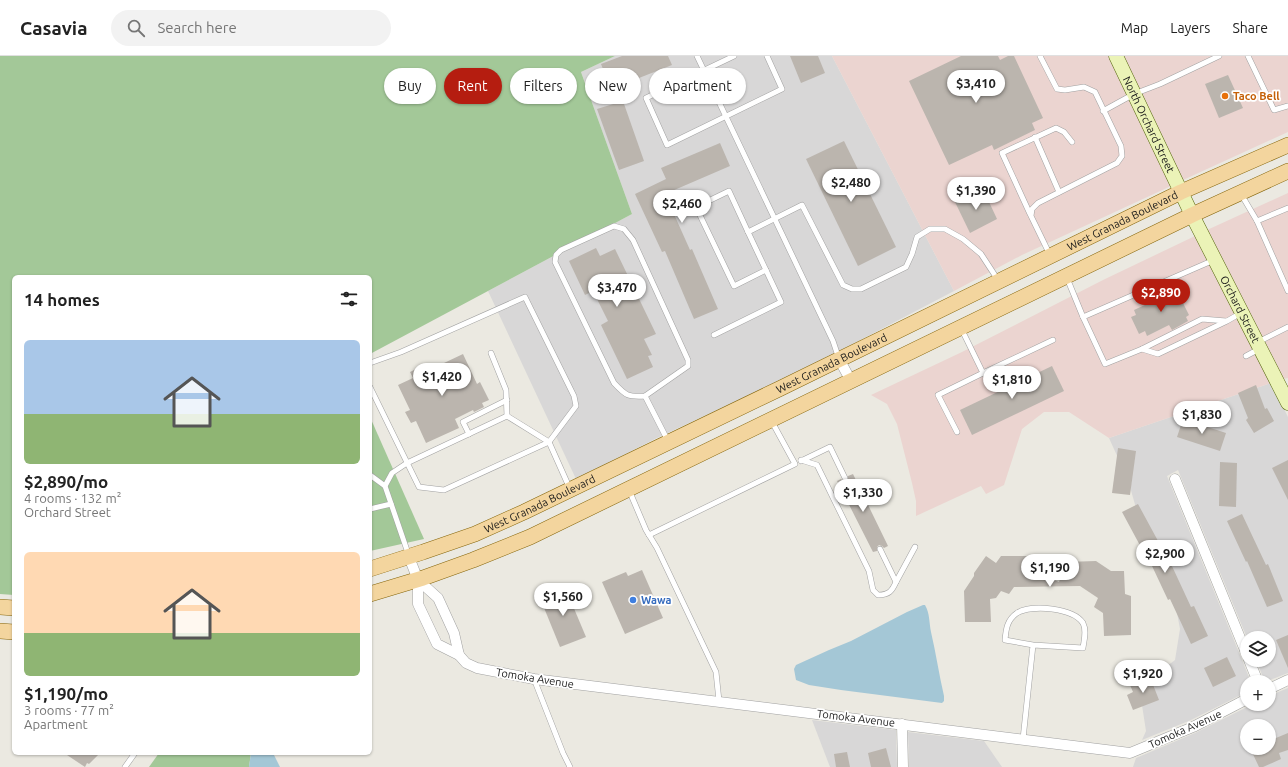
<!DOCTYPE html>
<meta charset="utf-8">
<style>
:root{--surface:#fff;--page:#f2f2f2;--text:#222;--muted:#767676;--line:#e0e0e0;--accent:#b51d10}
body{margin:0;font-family:Ubuntu,sans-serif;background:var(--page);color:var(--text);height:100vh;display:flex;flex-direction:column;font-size:15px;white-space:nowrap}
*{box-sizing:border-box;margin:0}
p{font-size:13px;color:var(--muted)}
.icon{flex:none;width:22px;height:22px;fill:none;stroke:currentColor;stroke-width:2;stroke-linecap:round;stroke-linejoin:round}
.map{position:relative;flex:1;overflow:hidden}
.side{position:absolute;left:12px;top:219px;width:360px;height:480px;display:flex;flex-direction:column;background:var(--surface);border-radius:6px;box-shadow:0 1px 3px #0004}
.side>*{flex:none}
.hud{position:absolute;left:384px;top:12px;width:380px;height:36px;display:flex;gap:8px}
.buttons{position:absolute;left:1240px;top:575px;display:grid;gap:8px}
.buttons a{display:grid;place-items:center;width:36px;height:36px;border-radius:50%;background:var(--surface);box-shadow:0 1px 3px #0004;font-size:20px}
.price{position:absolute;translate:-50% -34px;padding:0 9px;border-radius:14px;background:#fff;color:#222;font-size:13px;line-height:26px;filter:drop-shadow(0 1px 2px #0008)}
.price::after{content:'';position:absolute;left:50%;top:24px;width:12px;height:9px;margin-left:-6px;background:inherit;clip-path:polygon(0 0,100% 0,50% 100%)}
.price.current{background:var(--accent);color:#fff}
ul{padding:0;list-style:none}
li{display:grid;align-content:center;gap:8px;height:212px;padding:0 12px}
li span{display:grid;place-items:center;height:124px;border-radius:6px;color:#555}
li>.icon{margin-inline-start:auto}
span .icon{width:72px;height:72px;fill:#fffc;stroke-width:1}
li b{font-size:17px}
h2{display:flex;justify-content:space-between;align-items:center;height:48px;padding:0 12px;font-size:17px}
.pill{padding:0 14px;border-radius:18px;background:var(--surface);box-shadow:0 1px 3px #0004;font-size:14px;line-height:36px}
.pill.current{background:var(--accent);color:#fff}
header{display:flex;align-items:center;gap:24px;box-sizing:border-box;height:56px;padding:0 20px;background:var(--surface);border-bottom:1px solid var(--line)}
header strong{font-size:19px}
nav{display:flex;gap:22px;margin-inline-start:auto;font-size:14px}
.search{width:280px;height:36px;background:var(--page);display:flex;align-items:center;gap:10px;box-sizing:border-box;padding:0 14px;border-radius:22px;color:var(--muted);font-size:15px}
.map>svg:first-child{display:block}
</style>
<header>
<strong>Casavia</strong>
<div class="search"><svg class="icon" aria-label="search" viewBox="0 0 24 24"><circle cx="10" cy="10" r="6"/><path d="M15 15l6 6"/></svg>Search here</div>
<nav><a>Map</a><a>Layers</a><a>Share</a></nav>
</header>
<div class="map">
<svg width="1288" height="711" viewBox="0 0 1288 711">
<rect width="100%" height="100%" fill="#ebe9e1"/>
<g fill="#d8d7d7" fill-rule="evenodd">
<polygon points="615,0 832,0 954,235 805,313 657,382 576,423 488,235 632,158 581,16"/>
<polygon points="1271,327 1288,361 1288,617 1265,626 1256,604 1269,604 1269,582 1247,582 1178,414 1167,420 1251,626 1247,626 1247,636 1191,664 1142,684 1146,675 1139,630 1158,617 1175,604 1180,573 1171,524 1146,487 1128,424 1109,382"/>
<path d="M 1288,632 L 1288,711 L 1133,711 L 1136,702 L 1195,677 L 1253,648 L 1269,648 L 1269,640 ZM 1247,670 L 1269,670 L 1269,692 L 1247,692 Z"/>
<polygon points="812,664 896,674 897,711 830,711"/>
<polygon points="908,676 984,685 1002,711 909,711"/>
</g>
<g fill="#ebd4d0">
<polygon points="832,0 1109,0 1171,130 1022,199 954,235"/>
<polygon points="1123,0 1288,0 1288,76 1183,124"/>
<polygon points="1288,137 1288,322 1283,323 1207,174"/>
<polygon points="1195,180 1271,327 1109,382 1069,356 1044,356 1022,373 1004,429 986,438 981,430 916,460 916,445 912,427 897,368 887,348 871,339 962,296 1103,224"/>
</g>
<g fill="#a3c898">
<polygon points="0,0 615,0 581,16 632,158 370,298 370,221 14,221 14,539 0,538"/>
<polygon points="370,361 424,483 370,495"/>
<polygon points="159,697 251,697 249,711 149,711"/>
</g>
<g fill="#a4c7d6">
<path d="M 923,549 L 925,549 C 930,558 929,566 931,576 C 936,597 939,619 944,640 L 944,645 L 942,647 L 841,634 L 809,629 L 796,624 L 794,613 L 796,609 L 829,594 L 851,585 L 907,556 Z"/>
<polygon points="251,697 273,697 280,711 249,711"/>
</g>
<g fill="#bbb5ae">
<polygon points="622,0 668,0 672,9 611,33 601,8"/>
<polygon points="790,0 818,0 825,17 801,27"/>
<polygon points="961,0 998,0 1000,4 1008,0 1014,0 1043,62 1032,67 1035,74 994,94 992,89 949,109 909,25"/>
<polygon points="1228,19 1243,52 1219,62 1205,28"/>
<polygon points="623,45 644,105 619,114 597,53"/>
<polygon points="844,85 896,191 858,210 806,103"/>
<polygon points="720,87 730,110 665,138 690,194 692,193 718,253 694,263 665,195 662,196 635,138 666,123 661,112"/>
<polygon points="983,133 997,163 970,177 955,146"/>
<polygon points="596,192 600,200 615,193 656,278 644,283 652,299 648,300 653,311 627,323 601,269 608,265 593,235 585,239 569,205"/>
<polygon points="1176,233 1189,259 1186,261 1188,265 1172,274 1169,269 1147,280 1145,275 1139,278 1131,261 1136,259 1134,254 1147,248 1145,243 1162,235 1164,239"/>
<polygon points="463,298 477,328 480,326 489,344 482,347 484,351 474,356 473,354 455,363 459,372 426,387 416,365 411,367 405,356 410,354 398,329 413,322 410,316 422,310 425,316"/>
<polygon points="1052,310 1064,335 972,379 960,354"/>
<polygon points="1256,329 1265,353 1267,352 1274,365 1254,377 1246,364 1248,362 1238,337"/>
<polygon points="1183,363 1226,377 1220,395 1177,381"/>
<polygon points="1118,392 1136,395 1130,439 1112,437"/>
<polygon points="1288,404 1288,444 1272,412"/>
<polygon points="1220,406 1237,407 1236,451 1219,450"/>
<polygon points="853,418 888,490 884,492 882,490 879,489 877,491 877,495 873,496 837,425 841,423 843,425 846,426 848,424 848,420"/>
<polygon points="1138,448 1164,496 1165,495 1191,551 1194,550 1208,580 1191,588 1170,543 1168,544 1145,495 1143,495 1122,456"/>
<polygon points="1242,458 1266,509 1268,508 1283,545 1267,551 1247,505 1246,506 1227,465"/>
<polygon points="986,500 996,507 1001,500 1038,500 1039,518 1059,526 1066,506 1096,505 1111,515 1124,515 1125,538 1131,540 1131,579 1104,580 1103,557 1094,551 1098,542 1080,530 1014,531 1009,538 1001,535 996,542 990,543 991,566 965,566 964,535 974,520 974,517"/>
<polygon points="642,514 663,562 625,578 602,526 626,516 628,520"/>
<polygon points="565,531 586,581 560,591 540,542"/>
<polygon points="1288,579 1288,612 1276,584"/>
<polygon points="1227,601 1236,620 1213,631 1204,612"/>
<polygon points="1150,621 1159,644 1133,654 1127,639 1133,636 1130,629"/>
<polygon points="1288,677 1288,694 1279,697 1281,703 1263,711 1259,711 1250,692 1269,692 1269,685"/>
<polygon points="886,692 891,711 871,711 868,697"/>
<polygon points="847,696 850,711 836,711 834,698"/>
<polygon points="64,697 100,697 89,708 87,707 85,711"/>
</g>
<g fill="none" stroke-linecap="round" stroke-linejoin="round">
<g stroke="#a1a1a1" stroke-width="6">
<g id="lane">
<polyline points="697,0 833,285 839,303"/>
<polyline points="734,0 646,42 667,89 782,33 767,0"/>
<polyline points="1040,0 1057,33 1065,34 1084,31 1095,36 1121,90 1122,100 1117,107 1038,147 1032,153 1031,160 1050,199"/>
<polyline points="1248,0 1274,54 1288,50"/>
<polyline points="1103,55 1134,38 1160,28 1219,0"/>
<polyline points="1035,81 1059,136"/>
<polyline points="1241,138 1257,165"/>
<polyline points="1288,152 1257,165 1288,235"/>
<polyline points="1030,158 1002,97 1056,72 1064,76 1072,86"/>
<path d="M 614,170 L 624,173 L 633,184 L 688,304 L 688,310 L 645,340 C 628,341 626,340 614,327 L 555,206 L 556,199 L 561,194 Z"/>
<polyline points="748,176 729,135 696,151 734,230 766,214"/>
<polyline points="1067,222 1083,261 1105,308 1142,293 1158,298 1227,265 1241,257"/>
<polyline points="1083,261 1214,204"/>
<polyline points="714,279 781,246 748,176 802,149 843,229 852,233 861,233 906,211 912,198 917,181 930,173 945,173 963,183 981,198 998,224"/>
<polyline points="1258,286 1288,271"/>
<polyline points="1142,293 1202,263 1226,265"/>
<polyline points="491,297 506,334 507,360"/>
<polyline points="1246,300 1259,293"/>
<polyline points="370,307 401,296 525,241 574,340 576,350 549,386 444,434 419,431 370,331"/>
<polyline points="983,317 1053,284"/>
<polyline points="645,340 668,385"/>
<polyline points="957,376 938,339 983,317 961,272"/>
<polyline points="469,378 463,366 507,344"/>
<path d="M 801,404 L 817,409 L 869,515 L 873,534 L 878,539 C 889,539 892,535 896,526 L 880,493"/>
<polyline points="801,405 830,391 845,422"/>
<polyline points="370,419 385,430"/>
<polyline points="629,434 646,474 657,492 716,616 719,645"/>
<polyline points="370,453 391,448"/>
<polyline points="649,479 795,408 771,364"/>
<polyline points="409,500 385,430 392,417 407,407 507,360 549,386 570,433"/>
<polyline points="896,526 915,491"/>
<polyline points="534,623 563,697 570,711"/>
<path d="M 1023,683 L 1033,589 L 1005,584 C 1006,573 1007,564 1017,557 C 1032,548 1073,552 1083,567 C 1087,575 1084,584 1083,592 L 1033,589"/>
<polyline points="125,711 135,697"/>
</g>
</g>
<g stroke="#a1a1a1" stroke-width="11">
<g id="street">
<polyline points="839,303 851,325"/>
<polyline points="1175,423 1247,599"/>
<polyline points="409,501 418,524 418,548 437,588 459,599 466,607 477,612 534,623 1130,697 1193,671 1247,643"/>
<polyline points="418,524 438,542 454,577 459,599"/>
<polyline points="1249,604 1258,626"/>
<polyline points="1269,633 1288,624"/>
<polyline points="902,668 903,711"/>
</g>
</g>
<g stroke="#55660d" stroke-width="15">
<g id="secondary">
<path id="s1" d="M 1116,0 L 1192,159 L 1288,347"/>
</g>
</g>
<g stroke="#85660c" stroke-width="16">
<g id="primary">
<path id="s2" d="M 370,513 L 423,496 L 475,478 L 524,456 L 779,333 L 1181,136 L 1288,89"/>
<polyline points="370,538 423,522 473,504 530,481 1192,159 1288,115"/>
<polyline points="0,551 14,552"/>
<polyline points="0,575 14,576"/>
</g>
</g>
<use href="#lane" stroke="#fff" stroke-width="5"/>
<use href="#street" stroke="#fff" stroke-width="10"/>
<use href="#secondary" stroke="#ebf3b7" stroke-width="14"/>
<use href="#primary" stroke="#f3d59e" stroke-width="15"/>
</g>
<circle fill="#e8710a" stroke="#fff" stroke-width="1.5" cx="1225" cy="40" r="4"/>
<circle fill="#3f7fe0" stroke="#fff" stroke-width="1.5" cx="633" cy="544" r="4"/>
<g text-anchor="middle" stroke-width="3.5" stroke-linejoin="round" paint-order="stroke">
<g font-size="11" font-weight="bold" fill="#c56008" stroke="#fff" text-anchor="start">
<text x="1233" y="44">Taco Bell</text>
</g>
<g font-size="11" fill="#1a1a1a" stroke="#fff">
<text dy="4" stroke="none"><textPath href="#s1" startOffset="76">North Orchard Street</textPath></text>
<text dy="4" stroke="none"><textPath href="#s2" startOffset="830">West Granada Boulevard</textPath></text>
<text dy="4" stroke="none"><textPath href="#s1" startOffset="282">Orchard Street</textPath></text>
<text dy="4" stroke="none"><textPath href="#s2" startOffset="506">West Granada Boulevard</textPath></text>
<text dy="4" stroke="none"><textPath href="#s2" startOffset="182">West Granada Boulevard</textPath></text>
<text transform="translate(535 622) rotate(9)" y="4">Tomoka Avenue</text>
<text transform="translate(856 662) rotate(7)" y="4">Tomoka Avenue</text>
<text transform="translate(1185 673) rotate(-24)" y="4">Tomoka Avenue</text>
</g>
<g font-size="11" font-weight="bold" fill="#366cbe" stroke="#fff" text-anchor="start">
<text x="641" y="548">Wawa</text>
</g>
</g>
</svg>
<div class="buttons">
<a><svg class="icon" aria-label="layers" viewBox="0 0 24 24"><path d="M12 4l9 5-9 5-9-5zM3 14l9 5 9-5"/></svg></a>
<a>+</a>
<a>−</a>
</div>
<b class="price" style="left:976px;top:48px">$3,410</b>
<b class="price" style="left:851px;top:147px">$2,480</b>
<b class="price" style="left:976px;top:155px">$1,390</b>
<b class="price" style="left:682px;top:168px">$2,460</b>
<b class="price" style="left:617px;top:252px">$3,470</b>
<b class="price current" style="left:1161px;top:257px">$2,890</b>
<b class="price" style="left:442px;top:341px">$1,420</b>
<b class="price" style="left:1012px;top:344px">$1,810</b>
<b class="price" style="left:1202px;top:379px">$1,830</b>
<b class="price" style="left:863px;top:457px">$1,330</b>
<b class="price" style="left:1165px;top:518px">$2,900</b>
<b class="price" style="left:1050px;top:532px">$1,190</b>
<b class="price" style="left:563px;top:561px">$1,560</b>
<b class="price" style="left:1143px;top:638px">$1,920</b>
<div class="hud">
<a class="pill">Buy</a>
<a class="pill current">Rent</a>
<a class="pill">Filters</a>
<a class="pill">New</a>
<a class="pill">Apartment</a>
</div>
<section class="side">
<h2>14 homes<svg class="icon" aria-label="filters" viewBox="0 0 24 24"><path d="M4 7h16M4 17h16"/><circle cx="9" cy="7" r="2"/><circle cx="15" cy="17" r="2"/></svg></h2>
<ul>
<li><span style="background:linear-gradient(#a9c7e8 60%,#8fb573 0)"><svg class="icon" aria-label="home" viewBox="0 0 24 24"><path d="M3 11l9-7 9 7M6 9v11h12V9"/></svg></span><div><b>$2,890/mo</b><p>4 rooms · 132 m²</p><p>Orchard Street</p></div></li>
<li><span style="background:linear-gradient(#ffd9b3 65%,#8fb573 0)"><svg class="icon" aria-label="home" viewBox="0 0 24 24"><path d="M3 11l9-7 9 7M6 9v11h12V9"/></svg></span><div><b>$1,190/mo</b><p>3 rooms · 77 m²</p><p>Apartment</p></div></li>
</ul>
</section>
</div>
